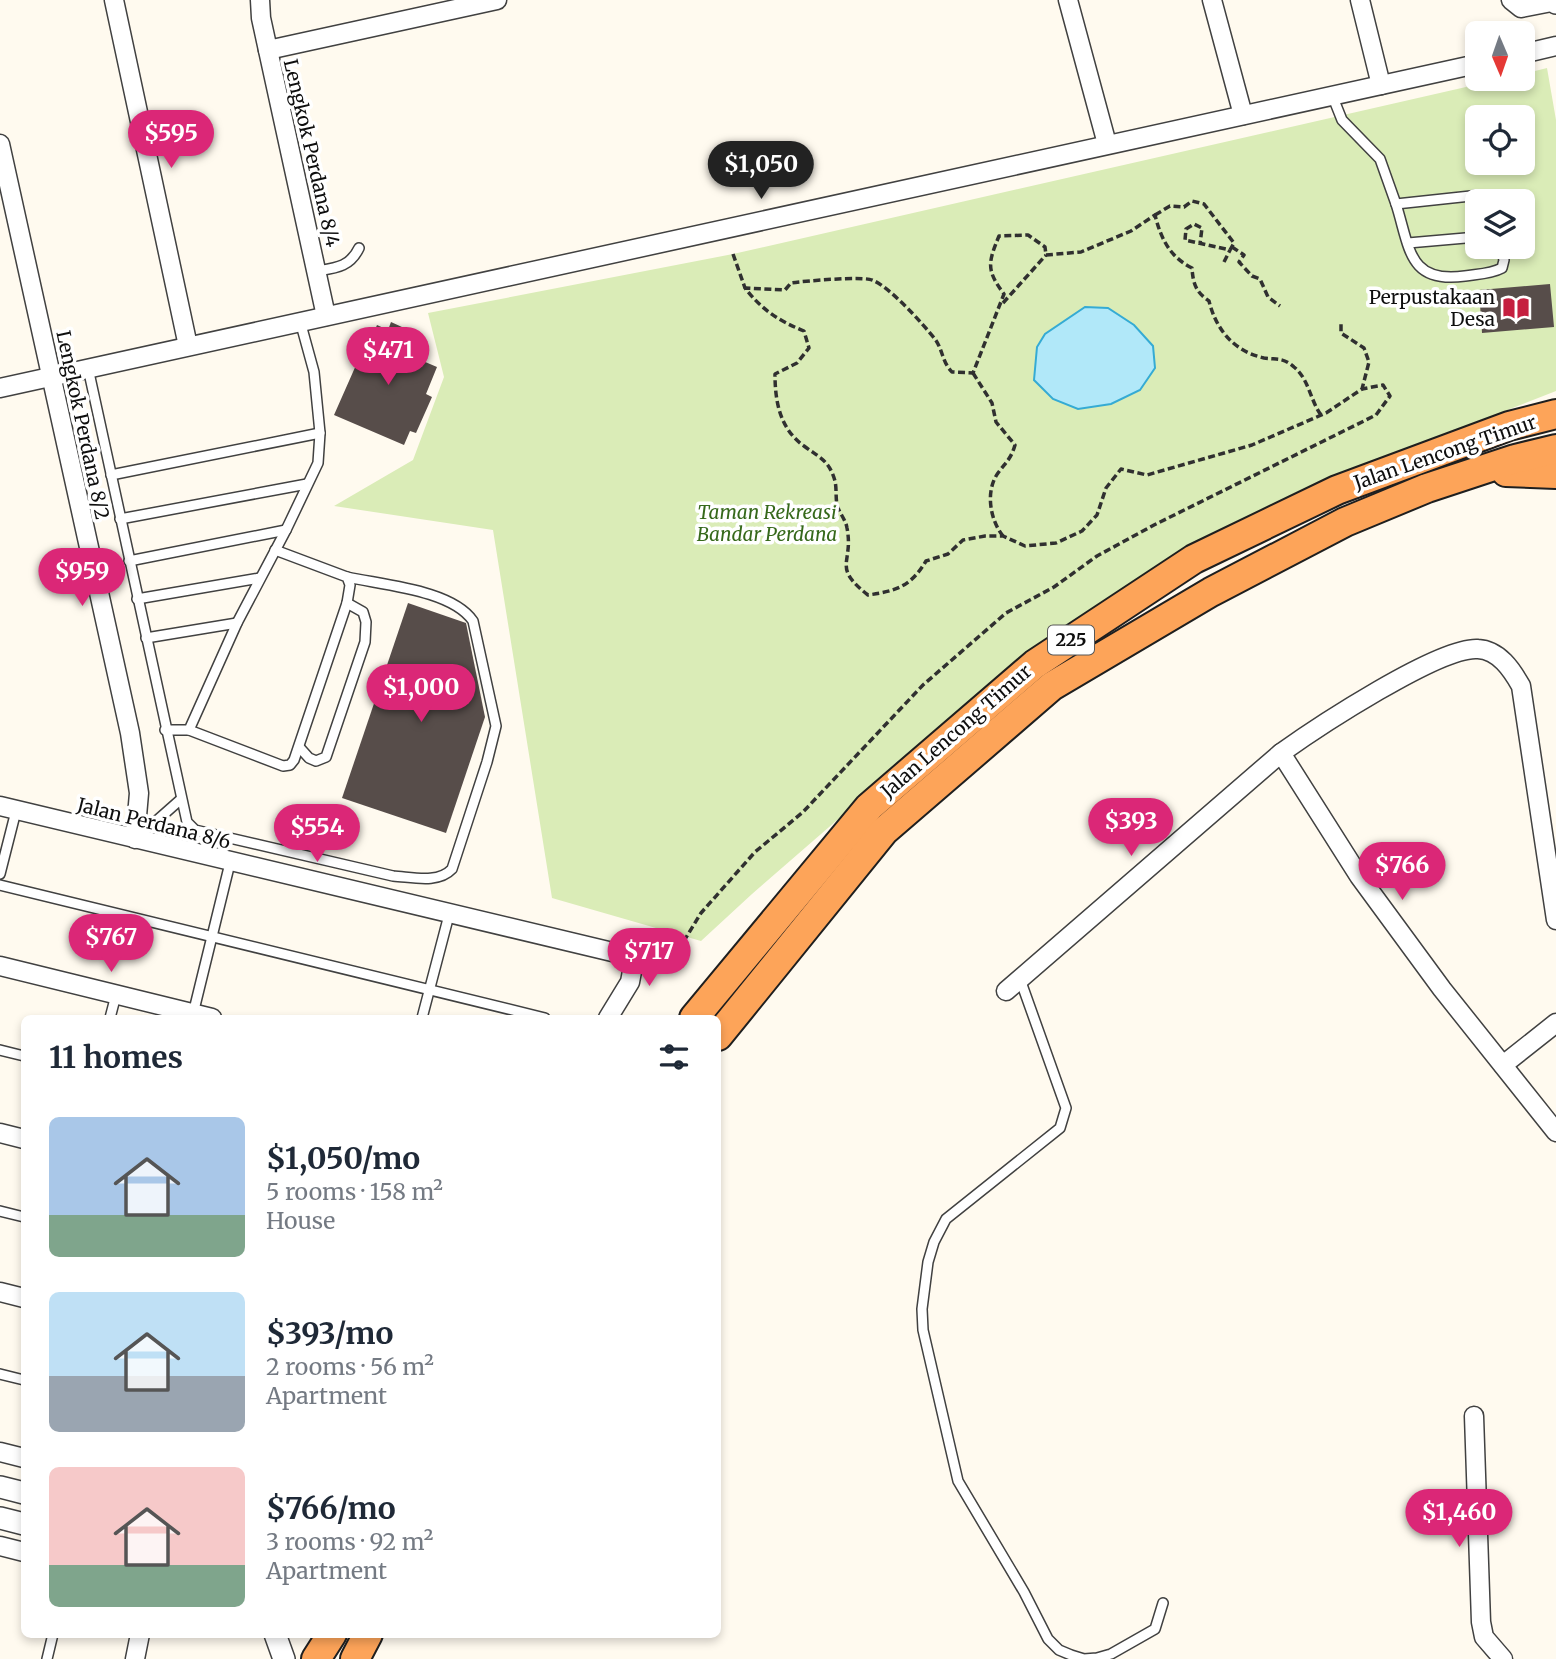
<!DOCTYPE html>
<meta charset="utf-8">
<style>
:root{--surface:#fff;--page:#f2f2f3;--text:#1f2937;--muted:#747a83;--accent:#db2777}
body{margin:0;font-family:Merriweather,serif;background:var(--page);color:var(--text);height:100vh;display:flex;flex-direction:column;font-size:26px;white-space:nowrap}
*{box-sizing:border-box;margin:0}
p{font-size:23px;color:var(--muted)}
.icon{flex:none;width:38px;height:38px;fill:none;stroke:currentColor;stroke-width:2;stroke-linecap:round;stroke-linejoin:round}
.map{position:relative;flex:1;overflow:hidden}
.drawer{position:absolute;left:21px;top:1015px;width:700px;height:623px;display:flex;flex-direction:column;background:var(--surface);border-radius:10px;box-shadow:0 4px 10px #0003}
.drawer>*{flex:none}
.needle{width:46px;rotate:178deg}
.controls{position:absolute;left:1465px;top:21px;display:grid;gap:14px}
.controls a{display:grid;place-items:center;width:70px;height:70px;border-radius:10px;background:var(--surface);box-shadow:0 4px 10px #0003;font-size:35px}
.price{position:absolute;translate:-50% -60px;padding:0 16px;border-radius:24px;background:var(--accent);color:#fff;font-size:23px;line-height:46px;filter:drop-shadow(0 2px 4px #0008)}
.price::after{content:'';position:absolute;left:50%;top:42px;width:21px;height:16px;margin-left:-10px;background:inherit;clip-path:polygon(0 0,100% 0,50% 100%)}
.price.on{background:#222;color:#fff}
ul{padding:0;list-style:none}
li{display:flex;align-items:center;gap:21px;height:175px;padding:0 28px}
li span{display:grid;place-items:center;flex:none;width:196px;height:140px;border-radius:10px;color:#555}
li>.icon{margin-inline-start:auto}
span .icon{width:84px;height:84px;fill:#fffc;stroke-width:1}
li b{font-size:30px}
h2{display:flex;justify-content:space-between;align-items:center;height:84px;padding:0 28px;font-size:30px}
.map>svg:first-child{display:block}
</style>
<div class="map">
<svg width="1556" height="1659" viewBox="0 0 1556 1659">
<rect width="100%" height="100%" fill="#fffaef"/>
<path fill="#daecb7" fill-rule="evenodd" d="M 1547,68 L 1556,120 L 1556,391 L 1408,449 L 1205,540 L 1071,623 L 965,709 L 752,894 L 701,941 L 552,898 L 493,530 L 334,506 L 413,460 L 444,377 L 428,313 L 733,254 L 1501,79 L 1522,79 L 1523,74 ZM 1477,117 L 1522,117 L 1522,163 L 1477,163 ZM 1477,201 L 1522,201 L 1522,247 L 1477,247 Z"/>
<polygon fill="#b1e8f9" stroke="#35abd4" stroke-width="2" points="1085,307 1108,308 1134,325 1153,346 1155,368 1140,390 1111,404 1078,409 1053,399 1034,380 1037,347 1045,334"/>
<g fill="#574d4a">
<polygon points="1550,284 1554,327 1482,333 1479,290"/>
<polygon points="391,322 413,332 404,353 437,367 426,394 432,397 416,433 410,431 404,445 334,415 368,338 371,339 377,325 388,330"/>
<polygon points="408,603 466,623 485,717 446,833 342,798"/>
</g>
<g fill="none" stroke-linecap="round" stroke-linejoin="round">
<g stroke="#414141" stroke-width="12">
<g id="service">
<polyline points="1332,95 1342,120 1380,159 1396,204"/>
<path d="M 1490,201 L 1486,197 L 1480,195 L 1396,204 C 1410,248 1408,284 1465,276 C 1478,274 1491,274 1502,268 L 1504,260 L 1501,247"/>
<polyline points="1408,243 1477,237"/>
<path d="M 317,271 C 336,268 350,267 359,248"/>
<path d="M 88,368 L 187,822 L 195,830 L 393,876 C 412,877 438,884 452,869 L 487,762 L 496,726 L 473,621 C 452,590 383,585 347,577"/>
<polyline points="111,475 320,433"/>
<polyline points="120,519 307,484"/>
<polyline points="129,561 286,530"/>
<polyline points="137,599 260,578"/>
<polyline points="146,638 237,623"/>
<polyline points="165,730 189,730 237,623 286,530 318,463 320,433 314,372 300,321"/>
<polyline points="189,730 283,766 290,765 294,760 347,603 350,585 347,577 275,550"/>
<polyline points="300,748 309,758 316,761 326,757 365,642 366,622 363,612 347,603"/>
<polyline points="137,838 180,800"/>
<polyline points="0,874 16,811"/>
<polyline points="0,885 545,1018"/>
<polyline points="1020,979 1066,1108 1060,1128 946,1219 934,1242 928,1262 922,1309 923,1330 958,1481 1024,1592 1048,1639 1059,1650 1071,1655 1084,1659 1097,1658 1111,1654 1155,1629 1163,1603"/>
<polyline points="193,1014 230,863"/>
<polyline points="110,1018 116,995"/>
<polyline points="422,1018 449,915"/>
<polyline points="0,1050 24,1056"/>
<polyline points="0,1211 24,1217"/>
<polyline points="0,1374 24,1380"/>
<polyline points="47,1659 53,1634"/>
</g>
</g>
<g stroke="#414141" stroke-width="21">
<g id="minor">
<polyline points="114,0 188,346"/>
<polyline points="260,0 261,18 326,316"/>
<polyline points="1068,0 1107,144"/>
<polyline points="1212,0 1243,115"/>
<polyline points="1360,0 1381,85"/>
<polyline points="1511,0 1521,8 1556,1"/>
<polyline points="268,50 497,0"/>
<polyline points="1522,54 1556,46"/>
<polyline points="0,144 130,733 139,793 135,839"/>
<polyline points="0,388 1477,64"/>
<polyline points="1281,753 1359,876 1442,989 1556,1132"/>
<polyline points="0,806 625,955 633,966 630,982 608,1018"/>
<polyline points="0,966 212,1018"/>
<path d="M 1006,991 L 1281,753 C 1316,728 1440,646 1478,649 C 1499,650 1512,670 1521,686 L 1556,920"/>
<polyline points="1503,1065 1556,1023"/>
<polyline points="0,1133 24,1139"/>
<polyline points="0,1292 24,1298"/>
<polyline points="1474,1416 1481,1622 1484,1637 1503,1659"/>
<polyline points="0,1452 24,1458"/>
<polyline points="0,1546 24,1552"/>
<polyline points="135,1659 140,1634"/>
</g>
</g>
<g stroke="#414141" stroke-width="24">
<g id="tertiary">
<polyline points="1555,0 1556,3"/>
<polyline points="0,1487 24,1493"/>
<polyline points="0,1518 24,1524"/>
<polyline points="275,1634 284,1659"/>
</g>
</g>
<g stroke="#1f1f1f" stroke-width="32">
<g id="trunk">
<polyline points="1506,472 1556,474"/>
<polyline points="694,1018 869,807 1035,664 1194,559 1337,490 1509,426 1556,414"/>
<polyline points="718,1036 884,831 1052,686 1211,592 1345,522 1427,488 1515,459 1556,449"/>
<polyline points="316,1659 332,1634"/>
<polyline points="355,1659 368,1634"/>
</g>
</g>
<g stroke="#303030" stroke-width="3.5" stroke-dasharray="7 3.5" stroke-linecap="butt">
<polyline points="1155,215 1170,206 1184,207 1192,201 1204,204 1234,243 1230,250 1185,240 1186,229 1194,224 1202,228 1200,244"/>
<polyline points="1232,247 1244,255 1239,262 1252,276 1260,279 1268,297 1280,306"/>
<polyline points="733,254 745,288"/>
<polyline points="1224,262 1230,250"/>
<polyline points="1003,303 1046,255"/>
<path d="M 973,373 L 992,403 L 996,422 L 1015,445 C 1011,459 1006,462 998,473 C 985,491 990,520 1003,536"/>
<path d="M 1321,415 C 1310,400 1309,379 1294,367 C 1283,357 1277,360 1264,358 C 1233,351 1216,329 1209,301 C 1196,292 1193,284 1192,268 C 1170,257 1161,239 1155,215 L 1131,231 L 1081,252 L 1046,255 L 1045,247 L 1028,235 L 999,236 C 988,263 986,270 1004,294 L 973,373 L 952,372 C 942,362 943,350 935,339 C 923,324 889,286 872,280 C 862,276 804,281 791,283 L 785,290 L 745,288 C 762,310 779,321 804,331 L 809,348 L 797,363 L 775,374 C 775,402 780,429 804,446 C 820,458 829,460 835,481 C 837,490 835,500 838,508 C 841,515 846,521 847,528 C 854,564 831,566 868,595 C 897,591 911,586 926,561 L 948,554 L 963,540 L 985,536 L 1003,536 L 1025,546 L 1056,543 L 1082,531 L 1097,515 L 1106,488 L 1121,469 L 1147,475 L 1252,445 L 1326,413 L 1362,389 L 1369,362 L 1364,348 L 1341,333 L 1341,322"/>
<polyline points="648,958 654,959 679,949 701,913 755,852 803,812 923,685 1006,613 1054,587 1097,556 1154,525 1376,415 1390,396 1383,385 1362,389"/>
</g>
<use href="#service" stroke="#fff" stroke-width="9"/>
<use href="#minor" stroke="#fff" stroke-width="18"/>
<use href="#tertiary" stroke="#fff" stroke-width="21"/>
<use href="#trunk" stroke="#fda459" stroke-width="28"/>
</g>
<defs>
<g id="library-bare" transform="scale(2.1)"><path d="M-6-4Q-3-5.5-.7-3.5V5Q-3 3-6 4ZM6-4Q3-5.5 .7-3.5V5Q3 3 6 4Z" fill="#c51f3f" stroke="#fff" stroke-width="2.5" paint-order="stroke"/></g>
</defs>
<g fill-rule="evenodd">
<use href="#library-bare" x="1516" y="308"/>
</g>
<g text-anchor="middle" stroke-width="7" stroke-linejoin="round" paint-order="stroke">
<rect fill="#fff" stroke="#565656" stroke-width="2" x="1048" y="625.5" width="46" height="29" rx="5"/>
<g font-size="18" font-weight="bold" fill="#0e0e0e">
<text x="1071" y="646">225</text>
</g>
<g font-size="19" fill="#0e0e0e" stroke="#fff">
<text transform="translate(312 153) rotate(77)" y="7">Lengkok Perdana 8/4</text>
<text transform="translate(83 425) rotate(78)" y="7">Lengkok Perdana 8/2</text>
<text transform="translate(1445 452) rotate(-19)" y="7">Jalan Lencong Timur</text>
<text transform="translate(956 731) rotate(-41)" y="7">Jalan Lencong Timur</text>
<text transform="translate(154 823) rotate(14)" y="7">Jalan Perdana 8/6</text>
</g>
<g font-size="19" fill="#0e0e0e" stroke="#fff" text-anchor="end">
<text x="1495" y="304">Perpustakaan<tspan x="1495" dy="22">Desa</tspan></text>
</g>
<g font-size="19" font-style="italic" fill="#36691b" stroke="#fff">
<text x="767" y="519">Taman Rekreasi<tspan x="767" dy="22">Bandar Perdana</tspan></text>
</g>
</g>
</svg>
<div class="controls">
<a><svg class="needle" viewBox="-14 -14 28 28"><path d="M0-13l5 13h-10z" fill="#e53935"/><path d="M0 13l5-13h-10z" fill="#747a83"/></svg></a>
<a><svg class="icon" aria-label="locate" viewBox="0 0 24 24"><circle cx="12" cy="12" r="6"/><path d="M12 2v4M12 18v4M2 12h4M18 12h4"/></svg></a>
<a><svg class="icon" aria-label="layers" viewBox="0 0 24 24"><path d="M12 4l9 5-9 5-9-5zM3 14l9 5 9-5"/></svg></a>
</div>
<b class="price" style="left:171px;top:170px">$595</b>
<b class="price on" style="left:761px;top:201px">$1,050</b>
<b class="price" style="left:388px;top:387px">$471</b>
<b class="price" style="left:82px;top:608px">$959</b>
<b class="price" style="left:421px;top:724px">$1,000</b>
<b class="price" style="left:1131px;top:858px">$393</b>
<b class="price" style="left:317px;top:864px">$554</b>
<b class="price" style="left:1402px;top:902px">$766</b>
<b class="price" style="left:111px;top:974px">$767</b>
<b class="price" style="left:649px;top:988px">$717</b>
<b class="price" style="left:1459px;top:1549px">$1,460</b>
<section class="drawer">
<h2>11 homes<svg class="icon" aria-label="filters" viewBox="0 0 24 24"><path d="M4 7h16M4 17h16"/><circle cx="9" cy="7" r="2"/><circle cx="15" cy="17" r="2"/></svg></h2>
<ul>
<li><span style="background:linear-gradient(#a9c7e8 70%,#7fa58c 0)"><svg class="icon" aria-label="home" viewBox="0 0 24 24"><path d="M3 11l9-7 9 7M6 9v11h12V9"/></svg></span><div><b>$1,050/mo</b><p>5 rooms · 158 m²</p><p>House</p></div></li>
<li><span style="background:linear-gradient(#bfe0f5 60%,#9aa5b1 0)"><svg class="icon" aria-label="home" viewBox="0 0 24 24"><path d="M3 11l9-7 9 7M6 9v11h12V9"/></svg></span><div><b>$393/mo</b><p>2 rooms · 56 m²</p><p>Apartment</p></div></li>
<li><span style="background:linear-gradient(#f6c9c9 70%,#7fa58c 0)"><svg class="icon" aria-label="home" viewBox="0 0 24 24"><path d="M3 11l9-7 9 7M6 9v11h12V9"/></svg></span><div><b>$766/mo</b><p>3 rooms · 92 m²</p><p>Apartment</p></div></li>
</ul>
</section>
</div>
